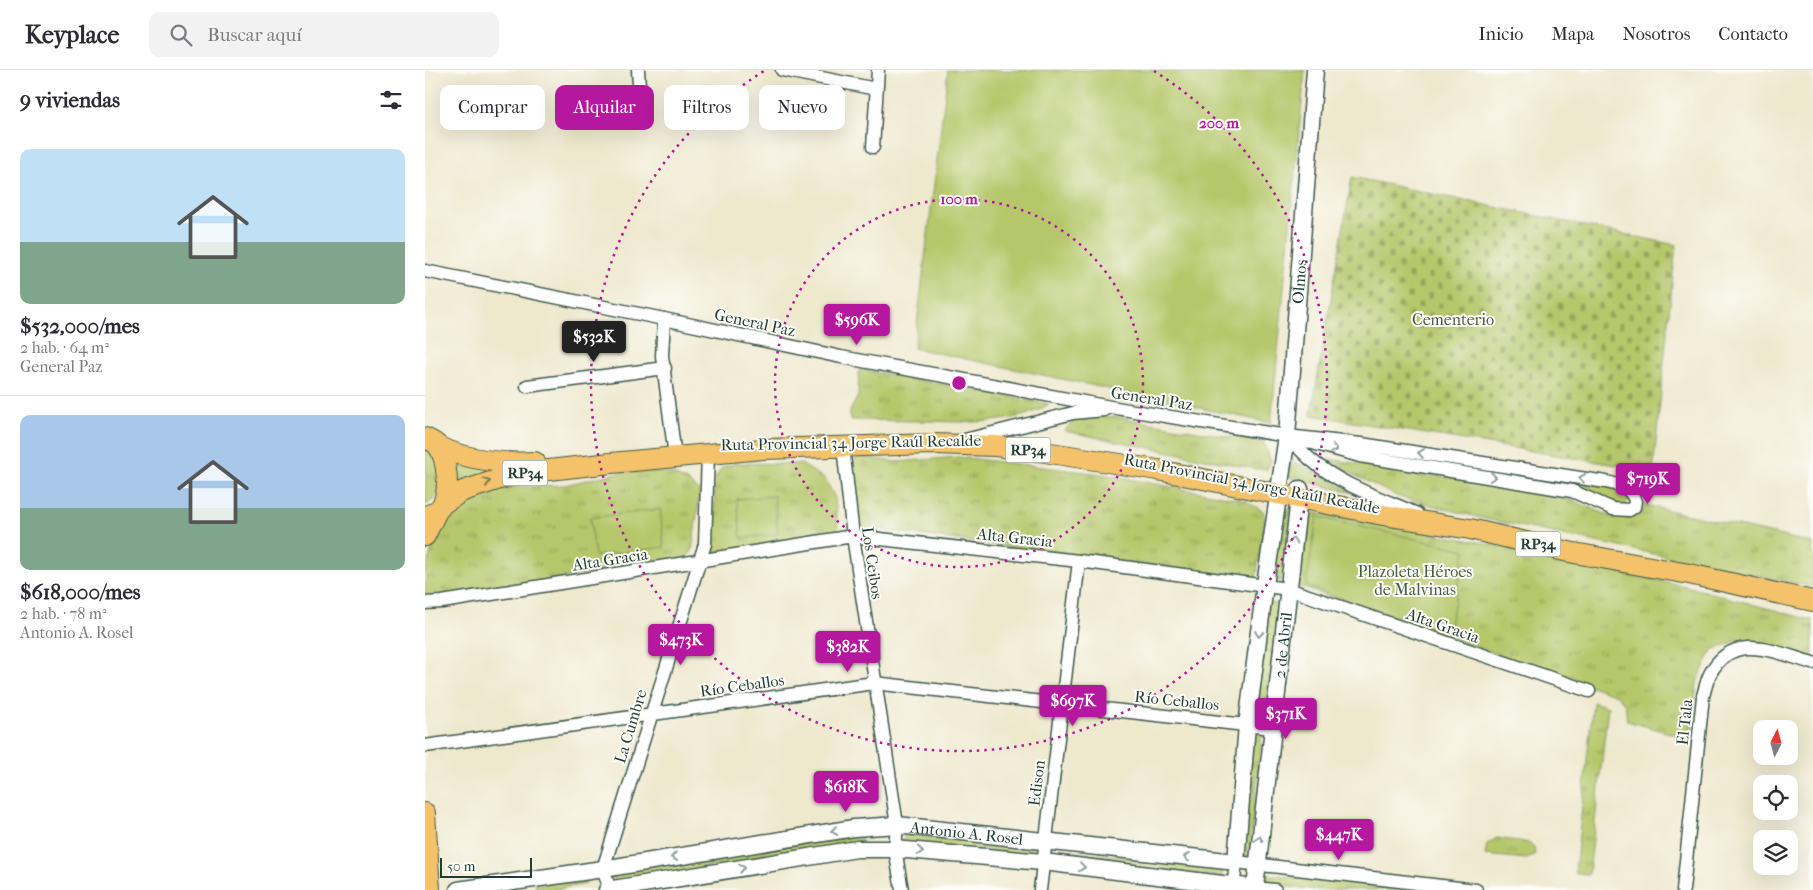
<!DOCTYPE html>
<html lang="es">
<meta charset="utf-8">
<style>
:root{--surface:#fff;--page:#f2f2f3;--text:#2b2b33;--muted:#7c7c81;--line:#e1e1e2;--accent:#b5179e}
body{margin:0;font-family:"IM FELL French Canon",serif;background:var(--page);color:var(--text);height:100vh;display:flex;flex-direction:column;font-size:19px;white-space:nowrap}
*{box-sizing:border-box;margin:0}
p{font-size:16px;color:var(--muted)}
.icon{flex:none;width:28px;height:28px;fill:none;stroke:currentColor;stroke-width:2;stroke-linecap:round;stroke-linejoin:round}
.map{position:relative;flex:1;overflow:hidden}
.drawer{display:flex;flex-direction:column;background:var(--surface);width:425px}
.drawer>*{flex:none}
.top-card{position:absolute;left:15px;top:15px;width:475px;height:45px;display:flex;gap:10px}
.needle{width:32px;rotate:6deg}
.controls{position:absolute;left:1328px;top:650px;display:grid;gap:10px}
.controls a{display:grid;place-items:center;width:45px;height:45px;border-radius:10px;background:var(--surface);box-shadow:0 5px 20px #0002;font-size:25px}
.scale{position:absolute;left:15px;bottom:12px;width:92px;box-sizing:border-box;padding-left:5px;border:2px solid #1f3d34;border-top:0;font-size:14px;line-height:18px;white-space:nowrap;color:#1f3d34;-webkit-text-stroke:4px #fdfcf7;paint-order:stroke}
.price{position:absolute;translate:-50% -42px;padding:0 11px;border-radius:5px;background:var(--accent);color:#fff;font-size:16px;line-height:32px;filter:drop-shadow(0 1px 2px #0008)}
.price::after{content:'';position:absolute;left:50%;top:30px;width:15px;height:11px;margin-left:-8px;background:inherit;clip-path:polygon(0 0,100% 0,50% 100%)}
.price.on{background:#222;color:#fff}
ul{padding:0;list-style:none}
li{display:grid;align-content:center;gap:10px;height:265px;padding:0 20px}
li+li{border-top:1px solid var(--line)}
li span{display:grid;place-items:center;height:155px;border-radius:10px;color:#555}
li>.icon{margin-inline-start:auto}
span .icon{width:90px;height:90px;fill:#fffc;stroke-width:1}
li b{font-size:21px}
h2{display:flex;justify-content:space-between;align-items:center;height:60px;padding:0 20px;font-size:21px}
.chip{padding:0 18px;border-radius:10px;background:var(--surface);box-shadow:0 5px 20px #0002;font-size:18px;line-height:45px}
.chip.on{background:var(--accent);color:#fff}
header{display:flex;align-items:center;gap:30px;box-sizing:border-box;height:70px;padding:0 25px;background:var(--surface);border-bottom:1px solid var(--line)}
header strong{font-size:24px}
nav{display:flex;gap:28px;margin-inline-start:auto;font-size:18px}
.search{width:350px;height:45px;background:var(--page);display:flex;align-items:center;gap:12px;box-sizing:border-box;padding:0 18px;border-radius:10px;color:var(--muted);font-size:19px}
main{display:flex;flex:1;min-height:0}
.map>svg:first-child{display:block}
</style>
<header>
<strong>Keyplace</strong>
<div class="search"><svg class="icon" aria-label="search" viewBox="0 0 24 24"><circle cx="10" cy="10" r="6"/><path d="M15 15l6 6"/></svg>Buscar aquí</div>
<nav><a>Inicio</a><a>Mapa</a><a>Nosotros</a><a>Contacto</a></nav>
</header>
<main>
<section class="drawer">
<h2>9 viviendas<svg class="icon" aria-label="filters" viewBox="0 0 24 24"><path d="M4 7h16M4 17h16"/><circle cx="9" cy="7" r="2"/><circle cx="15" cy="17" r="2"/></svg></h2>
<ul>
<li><span style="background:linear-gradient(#bfe0f5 60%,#7fa58c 0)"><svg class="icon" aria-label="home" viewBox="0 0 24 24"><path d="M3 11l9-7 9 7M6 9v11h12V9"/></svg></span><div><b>$532,000/mes</b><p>2 hab. · 64 m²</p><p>General Paz</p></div></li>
<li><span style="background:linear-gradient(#a9c7e8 60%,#7fa58c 0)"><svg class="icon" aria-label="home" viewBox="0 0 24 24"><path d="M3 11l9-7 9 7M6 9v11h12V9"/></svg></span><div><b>$618,000/mes</b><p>2 hab. · 78 m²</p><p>Antonio A. Rosel</p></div></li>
</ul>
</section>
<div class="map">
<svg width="1388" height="820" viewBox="0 0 1388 820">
<defs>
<pattern id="grass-tufts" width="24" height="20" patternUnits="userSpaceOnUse" patternTransform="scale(1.25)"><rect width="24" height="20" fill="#b5c76b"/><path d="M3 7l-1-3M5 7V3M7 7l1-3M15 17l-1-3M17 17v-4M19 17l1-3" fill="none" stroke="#93a359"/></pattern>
<pattern id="cemetery-stones" width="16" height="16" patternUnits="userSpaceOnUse" patternTransform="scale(1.25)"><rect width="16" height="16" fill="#b5c76b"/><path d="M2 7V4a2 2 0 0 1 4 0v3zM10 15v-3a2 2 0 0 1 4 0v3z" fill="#93a359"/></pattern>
</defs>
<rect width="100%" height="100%" fill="#fdfcf7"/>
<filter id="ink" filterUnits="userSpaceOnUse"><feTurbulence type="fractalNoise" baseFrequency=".02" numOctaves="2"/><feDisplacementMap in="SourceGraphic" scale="10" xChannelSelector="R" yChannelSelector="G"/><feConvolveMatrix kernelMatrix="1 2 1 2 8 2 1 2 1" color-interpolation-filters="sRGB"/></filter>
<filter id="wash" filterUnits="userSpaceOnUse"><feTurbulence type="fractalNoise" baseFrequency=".0096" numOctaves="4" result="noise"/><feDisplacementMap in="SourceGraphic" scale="20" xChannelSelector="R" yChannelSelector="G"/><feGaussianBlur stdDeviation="1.12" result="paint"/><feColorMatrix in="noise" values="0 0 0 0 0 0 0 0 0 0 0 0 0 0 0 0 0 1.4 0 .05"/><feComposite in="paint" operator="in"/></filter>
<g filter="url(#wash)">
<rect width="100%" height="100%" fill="#eee8cd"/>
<g fill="url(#grass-tufts)" stroke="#6a8250">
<path d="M 434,299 L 624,334 C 591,356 539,352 501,351 C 475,351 450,350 425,350 L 425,341 L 433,326 Z"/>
<polygon points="668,346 692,347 839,373 846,391 842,399 831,399 640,361 648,351"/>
<path d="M 0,371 L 11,380 C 13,401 24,424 0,435 Z"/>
<polygon points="984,384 1188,417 1204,425 1204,431 1198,437 983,389"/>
<polygon points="436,387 471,392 534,387 676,404 819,430 838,441 840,448 831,509 432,457 426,399 429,390"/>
<polygon points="24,388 94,396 29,415"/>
<polygon points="903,389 1027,408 1146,430 1185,446 1206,447 1217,442 1220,435 1388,473 1388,517 1056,448 974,427 931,406"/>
<polygon points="866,390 932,424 864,407"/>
<polygon points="310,393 376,394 400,409 410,428 413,458 408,464 288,483 290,409 297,398"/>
<path d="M 195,402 C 229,402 249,397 275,422 L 267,481 L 261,488 L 12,528 L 0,526 L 0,505 L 15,447 L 35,430 L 74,418 L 140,415 Z"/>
<polygon points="856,438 867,439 856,511 845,509"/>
<polygon points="885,442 1060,473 1260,516 1386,550 1388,550 1388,588 1326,571 1310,572 1287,580 1272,612 1266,669 1202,651 1200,634 1192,625 873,516 869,512 877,448"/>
<polygon points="842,533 853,534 840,652 829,651"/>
<polygon points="1168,632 1183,637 1164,804 1150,803"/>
<polygon points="829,662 837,663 824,787 816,787"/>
<polygon points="435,763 437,773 189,812 188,802"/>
<polygon points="479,764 611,777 610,786 478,773"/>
<polygon points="1072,768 1105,773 1109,777 1110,784 1102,789 1060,785 1062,774"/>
<polygon points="626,779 798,798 797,807 625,788"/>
<polygon points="843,804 987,820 892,820 842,814"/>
<polygon points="160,807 161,814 125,820 111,820 110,815"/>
</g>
<polygon fill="url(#cemetery-stones)" stroke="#6a8250" points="927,107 1251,175 1228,401 886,345"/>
<g fill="#b5c76b" stroke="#6a8250">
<polygon points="523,0 880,0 846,353 489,278"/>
<polygon points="349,426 353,464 316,468 312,429"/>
<polygon points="235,439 239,477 170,486 165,448"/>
<polygon points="892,447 1040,480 1023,565 881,516"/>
</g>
</g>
<g filter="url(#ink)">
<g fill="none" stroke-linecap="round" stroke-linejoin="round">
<g stroke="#3e574b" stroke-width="15">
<g id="minor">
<polyline points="213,0 215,32"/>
<polyline points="357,0 451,19"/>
<polyline points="448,77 453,0"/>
<path d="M 0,201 L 239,249 L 416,287 L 691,338 L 862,366 L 936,374 L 1181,412 C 1194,415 1206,417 1210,431 L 1209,437 L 1204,440 L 1188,439 L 1147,421 L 935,386 L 862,366"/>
<polyline points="239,249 237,286 249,379"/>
<polyline points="102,316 240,298"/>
<path d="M 863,367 C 870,374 877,382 885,389 C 915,415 956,428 992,444"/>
<polyline points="540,370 648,343 679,340"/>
<polyline points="418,377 428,466 472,755 470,779 477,820"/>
<polyline points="0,533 17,532 428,466 654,491 863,519 1164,621"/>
<polyline points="0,676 449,613 847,658"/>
<polyline points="185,820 178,799 280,474 283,384"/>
<polyline points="615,820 654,491"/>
<polyline points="808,820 811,792 1051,820"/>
<polyline points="829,820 830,818 850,820"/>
<path d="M 1258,820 L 1278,626 C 1280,619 1282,610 1285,604 C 1308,560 1351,583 1388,593"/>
</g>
</g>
<g stroke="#3e574b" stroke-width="19">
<g id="tertiary">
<path id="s1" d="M 33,820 L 178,799 L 429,758 L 472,755 L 811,792 L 822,655 L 840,515 L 862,366 L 890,0"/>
<path id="s2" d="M 182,820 L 432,779 L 470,779 L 618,792 L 830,818 L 875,419"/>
</g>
</g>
<g stroke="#3e574b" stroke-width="22">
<g id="primary">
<path d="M 0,368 C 5,370 10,372 13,376 C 22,389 25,418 18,433 C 15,440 7,444 0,446"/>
<path d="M 14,377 C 44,390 77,394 110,392"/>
<polyline points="19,433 38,421 81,407 106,402 186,393 338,379 509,374 571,376 613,381 733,400 958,445 1045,459 1144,482 1264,504 1388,531"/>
<polyline points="0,466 12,441"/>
<polyline points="0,743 5,820"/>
</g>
</g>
<use href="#minor" stroke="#fff" stroke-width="12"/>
<use href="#tertiary" stroke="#fff" stroke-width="16"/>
<use href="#primary" stroke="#f3c26a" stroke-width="20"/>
</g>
<defs><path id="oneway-chevron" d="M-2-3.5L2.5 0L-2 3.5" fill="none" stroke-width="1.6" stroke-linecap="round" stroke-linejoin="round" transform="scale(1.25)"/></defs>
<g stroke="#8f9e9a">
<use href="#oneway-chevron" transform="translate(909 379) rotate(15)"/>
<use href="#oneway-chevron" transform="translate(996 383) rotate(-171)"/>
<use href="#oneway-chevron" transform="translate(1068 407) rotate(9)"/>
<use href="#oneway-chevron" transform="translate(1157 408) rotate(-171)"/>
<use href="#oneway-chevron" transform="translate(868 471) rotate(-83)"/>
<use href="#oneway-chevron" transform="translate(834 564) rotate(97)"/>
<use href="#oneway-chevron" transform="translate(409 761) rotate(171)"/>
<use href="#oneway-chevron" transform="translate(834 769) rotate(-84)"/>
<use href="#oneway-chevron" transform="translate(495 781) rotate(5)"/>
<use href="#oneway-chevron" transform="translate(249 787) rotate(171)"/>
<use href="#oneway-chevron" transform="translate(762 787) rotate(-174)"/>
<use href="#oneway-chevron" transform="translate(657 797) rotate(7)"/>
<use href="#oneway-chevron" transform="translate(317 798) rotate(-9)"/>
</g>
<use stroke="#7e794c" href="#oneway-chevron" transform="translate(62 412) rotate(-17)"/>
</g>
<g fill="none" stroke="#b5179e" stroke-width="2.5" stroke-dasharray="2.5 5">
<circle cx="534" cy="313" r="184"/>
<path d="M729 1A368 368 0 1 1 339 1"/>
</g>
<g text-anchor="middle" stroke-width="4" stroke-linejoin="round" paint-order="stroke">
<g fill="#fdfcf7" stroke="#62766e" stroke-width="1">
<rect x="580.5" y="367.5" width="45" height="25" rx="4"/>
<rect x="77.5" y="390.5" width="45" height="25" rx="4"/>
<rect x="1090.5" y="461.5" width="45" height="25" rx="4"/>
</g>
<g font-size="15" font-weight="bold" fill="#1f3d34">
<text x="603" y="385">RP34</text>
<text x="100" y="408">RP34</text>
<text x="1113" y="479">RP34</text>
</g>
<g font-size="16" fill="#1f3d34" stroke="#fdfcf7">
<text dy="6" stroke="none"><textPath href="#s1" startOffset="1369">Olmos</textPath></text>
<text transform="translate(330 252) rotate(12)" y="6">General Paz</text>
<text transform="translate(727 328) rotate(9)" y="6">General Paz</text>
<text transform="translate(426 372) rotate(-1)" y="6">Ruta Provincial 34 Jorge Raúl Recalde</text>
<text transform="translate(827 413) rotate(11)" y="6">Ruta Provincial 34 Jorge Raúl Recalde</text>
<text transform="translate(590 467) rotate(6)" y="6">Alta Gracia</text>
<text transform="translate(185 489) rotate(-9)" y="6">Alta Gracia</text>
<text transform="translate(448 493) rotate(82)" y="6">Los Ceibos</text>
<text transform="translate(1018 555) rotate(19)" y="6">Alta Gracia</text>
<text dy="6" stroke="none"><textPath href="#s2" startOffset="898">2 de Abril</textPath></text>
<text transform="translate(317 615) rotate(-8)" y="6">Río Ceballos</text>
<text transform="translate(752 630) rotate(6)" y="6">Río Ceballos</text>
<text transform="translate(1259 652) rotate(-84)" y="6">El Tala</text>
<text transform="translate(205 656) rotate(-73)" y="6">La Cumbre</text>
<text transform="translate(611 713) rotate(-83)" y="6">Edison</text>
<text dy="6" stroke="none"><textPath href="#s1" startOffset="514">Antonio A. Rosel</textPath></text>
</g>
<g font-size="16" fill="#446042" stroke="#fdfcf7">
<text x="1028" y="255">Cementerio</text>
<text x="990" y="507">Plazoleta Héroes<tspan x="990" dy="18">de Malvinas</tspan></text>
</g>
</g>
<circle cx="534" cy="313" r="8" fill="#b5179e" stroke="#fdfcf7" stroke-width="2.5"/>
<g font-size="15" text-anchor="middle" font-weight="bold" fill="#b5179e" stroke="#fdfcf7" stroke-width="4" stroke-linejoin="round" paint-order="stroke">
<text x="794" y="58">200 m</text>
<text x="534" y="134">100 m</text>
</g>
</svg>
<div class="controls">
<a><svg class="needle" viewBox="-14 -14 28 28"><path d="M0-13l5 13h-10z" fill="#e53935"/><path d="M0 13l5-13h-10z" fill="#7c7c81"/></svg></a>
<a><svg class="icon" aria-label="locate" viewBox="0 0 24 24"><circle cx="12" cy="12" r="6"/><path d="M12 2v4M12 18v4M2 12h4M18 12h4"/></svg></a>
<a><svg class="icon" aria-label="layers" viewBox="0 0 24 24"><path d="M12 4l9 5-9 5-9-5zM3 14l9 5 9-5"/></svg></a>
</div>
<div class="scale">50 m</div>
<b class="price" style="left:432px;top:276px">$596K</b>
<b class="price on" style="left:169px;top:293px">$532K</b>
<b class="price" style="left:1223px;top:435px">$719K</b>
<b class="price" style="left:256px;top:596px">$473K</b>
<b class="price" style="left:423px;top:603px">$382K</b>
<b class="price" style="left:648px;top:657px">$697K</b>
<b class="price" style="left:861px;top:670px">$371K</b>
<b class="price" style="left:421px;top:743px">$618K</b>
<b class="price" style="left:914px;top:791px">$447K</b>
<div class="top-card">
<a class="chip">Comprar</a>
<a class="chip on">Alquilar</a>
<a class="chip">Filtros</a>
<a class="chip">Nuevo</a>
</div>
</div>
</main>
